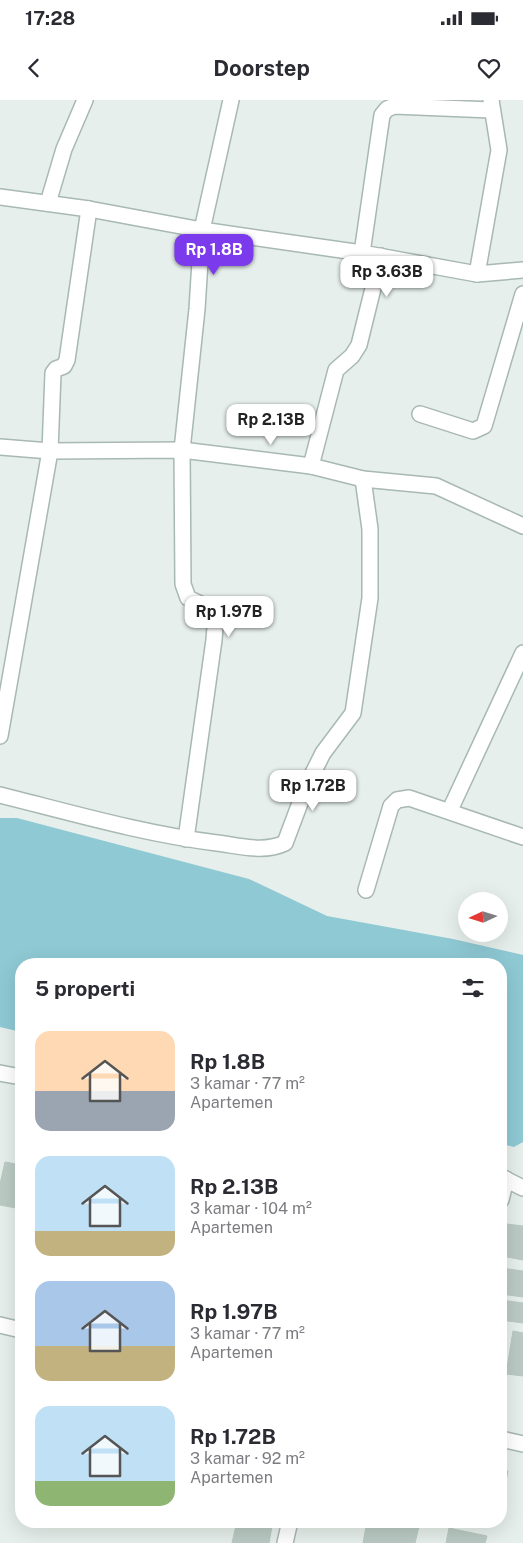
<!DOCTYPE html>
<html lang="id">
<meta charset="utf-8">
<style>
:root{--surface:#fff;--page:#f7f7f7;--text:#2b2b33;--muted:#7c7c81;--accent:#7c3aed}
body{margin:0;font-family:"Public Sans",sans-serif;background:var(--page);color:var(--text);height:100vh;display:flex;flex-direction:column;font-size:19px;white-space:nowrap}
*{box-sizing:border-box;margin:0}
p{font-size:16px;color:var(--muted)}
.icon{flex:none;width:28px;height:28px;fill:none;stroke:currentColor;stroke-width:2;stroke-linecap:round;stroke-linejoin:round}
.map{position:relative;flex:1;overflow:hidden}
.drawer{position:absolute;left:15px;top:858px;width:492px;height:570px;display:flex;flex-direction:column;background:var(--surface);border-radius:20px;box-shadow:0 5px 20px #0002}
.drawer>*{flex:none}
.needle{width:32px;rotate:266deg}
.controls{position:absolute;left:458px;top:792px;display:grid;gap:10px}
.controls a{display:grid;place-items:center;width:50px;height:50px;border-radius:50%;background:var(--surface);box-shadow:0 5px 20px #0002;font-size:25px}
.price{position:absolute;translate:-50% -42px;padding:0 11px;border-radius:10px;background:#fff;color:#222;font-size:16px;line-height:32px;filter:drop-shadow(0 1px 2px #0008)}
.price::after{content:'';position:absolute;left:50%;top:30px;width:15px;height:11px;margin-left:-8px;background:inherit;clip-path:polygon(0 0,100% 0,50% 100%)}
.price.selected{background:var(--accent);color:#fff}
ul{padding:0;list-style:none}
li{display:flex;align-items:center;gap:15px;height:125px;padding:0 20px}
li span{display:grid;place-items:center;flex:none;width:140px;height:100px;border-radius:15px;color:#555}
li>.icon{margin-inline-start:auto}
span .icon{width:60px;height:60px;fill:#fffc;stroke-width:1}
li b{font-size:21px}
h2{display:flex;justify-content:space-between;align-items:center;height:60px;padding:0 20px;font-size:21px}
.status{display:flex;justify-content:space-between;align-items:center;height:35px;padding:0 25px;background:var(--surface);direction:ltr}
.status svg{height:14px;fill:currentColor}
header{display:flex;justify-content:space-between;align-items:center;height:65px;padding:0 20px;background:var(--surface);font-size:22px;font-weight:700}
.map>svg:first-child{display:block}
</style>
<div class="status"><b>17:28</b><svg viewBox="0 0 49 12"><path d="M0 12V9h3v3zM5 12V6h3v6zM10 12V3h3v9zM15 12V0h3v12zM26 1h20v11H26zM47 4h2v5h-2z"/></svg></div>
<header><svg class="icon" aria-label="back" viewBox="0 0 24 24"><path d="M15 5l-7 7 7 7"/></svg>Doorstep<svg class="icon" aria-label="heart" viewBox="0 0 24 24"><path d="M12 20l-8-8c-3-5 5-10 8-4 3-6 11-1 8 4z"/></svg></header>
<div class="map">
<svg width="523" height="1443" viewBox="0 0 523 1443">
<rect width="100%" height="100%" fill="#e6efeb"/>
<polygon fill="#8ec9d4" points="0,718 17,718 249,779 327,816 453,839 523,855 523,1042 514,1047 501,1044 501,864 21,864 21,932 0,927"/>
<g fill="#bbcac4" stroke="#b8c9c2">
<polygon points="5,1062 21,1065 21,1109 0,1105 0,1084"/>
<polygon points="507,1124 523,1126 523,1160 502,1156"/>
<polygon points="501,1168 523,1171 523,1197 501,1194"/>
<polygon points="501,1200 523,1203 523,1223 501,1220"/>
<polygon points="513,1231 523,1233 523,1276 506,1274"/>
<polygon points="501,1370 508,1371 501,1403"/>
<polygon points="237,1421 273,1421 269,1443 232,1443"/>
<polygon points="367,1421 420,1422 415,1443 363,1443"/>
<polygon points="449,1428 487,1436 485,1443 446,1443"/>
</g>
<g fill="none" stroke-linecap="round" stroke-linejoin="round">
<g stroke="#a8b8b2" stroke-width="18">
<g id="street">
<polyline points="0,97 89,109 202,130 362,153 477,174 523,170"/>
<polyline points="48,103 64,49 85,0"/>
<polyline points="362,153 382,15 387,9 394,6 491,10"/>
<polyline points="477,174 499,50 491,0"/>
<polyline points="420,314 473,331 484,326 523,194"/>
<polyline points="0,347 50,351 182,350 311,366 363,379 436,386 523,426"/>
<polyline points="311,366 336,270 352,256 359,245 381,156"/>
<polyline points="0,636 50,351 53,273 56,269 64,266 67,260 89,109"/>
<path d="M 0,695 C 72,713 144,734 217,743 C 240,746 264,753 285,743 L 306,687 L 323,653 L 353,613 L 370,498 L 370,429 L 363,379"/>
<polyline points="450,710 523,553"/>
<polyline points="186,739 214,540 216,514 213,510 188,498 183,484 182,350 197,209 202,130 231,0"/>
<polyline points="366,790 391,706 397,700 409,698 523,737"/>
<polyline points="0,973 21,977"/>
<polyline points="501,1077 523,1088"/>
<polyline points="501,1100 506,1079"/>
<polyline points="0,1225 21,1230"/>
<polyline points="501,1339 523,1344"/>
<polyline points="285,1443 290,1421"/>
</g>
</g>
<use href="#street" stroke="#fff" stroke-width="15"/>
</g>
</svg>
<div class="controls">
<a><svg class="needle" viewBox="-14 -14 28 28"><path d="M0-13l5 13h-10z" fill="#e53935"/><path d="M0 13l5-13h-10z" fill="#7c7c81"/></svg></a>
</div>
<b class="price selected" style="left:214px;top:176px">Rp 1.8B</b>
<b class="price" style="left:387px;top:198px">Rp 3.63B</b>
<b class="price" style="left:271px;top:346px">Rp 2.13B</b>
<b class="price" style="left:229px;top:538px">Rp 1.97B</b>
<b class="price" style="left:313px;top:712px">Rp 1.72B</b>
<section class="drawer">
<h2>5 properti<svg class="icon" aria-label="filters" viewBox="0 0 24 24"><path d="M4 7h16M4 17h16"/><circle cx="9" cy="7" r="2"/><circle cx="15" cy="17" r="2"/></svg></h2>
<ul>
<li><span style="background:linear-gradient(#ffd9b3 60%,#9aa5b1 0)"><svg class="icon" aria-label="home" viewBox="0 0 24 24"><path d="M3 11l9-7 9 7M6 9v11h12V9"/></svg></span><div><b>Rp 1.8B</b><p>3 kamar · 77 m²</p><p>Apartemen</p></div></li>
<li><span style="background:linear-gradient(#bfe0f5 75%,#c2b280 0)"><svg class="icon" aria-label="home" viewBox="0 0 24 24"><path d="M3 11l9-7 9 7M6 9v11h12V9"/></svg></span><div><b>Rp 2.13B</b><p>3 kamar · 104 m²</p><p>Apartemen</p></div></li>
<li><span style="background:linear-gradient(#a9c7e8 65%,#c2b280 0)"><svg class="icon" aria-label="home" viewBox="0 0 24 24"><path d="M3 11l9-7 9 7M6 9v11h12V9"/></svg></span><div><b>Rp 1.97B</b><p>3 kamar · 77 m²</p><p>Apartemen</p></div></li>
<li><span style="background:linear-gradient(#bfe0f5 75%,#8fb573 0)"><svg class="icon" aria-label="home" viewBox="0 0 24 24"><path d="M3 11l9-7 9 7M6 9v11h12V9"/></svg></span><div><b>Rp 1.72B</b><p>3 kamar · 92 m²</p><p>Apartemen</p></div></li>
</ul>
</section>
</div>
